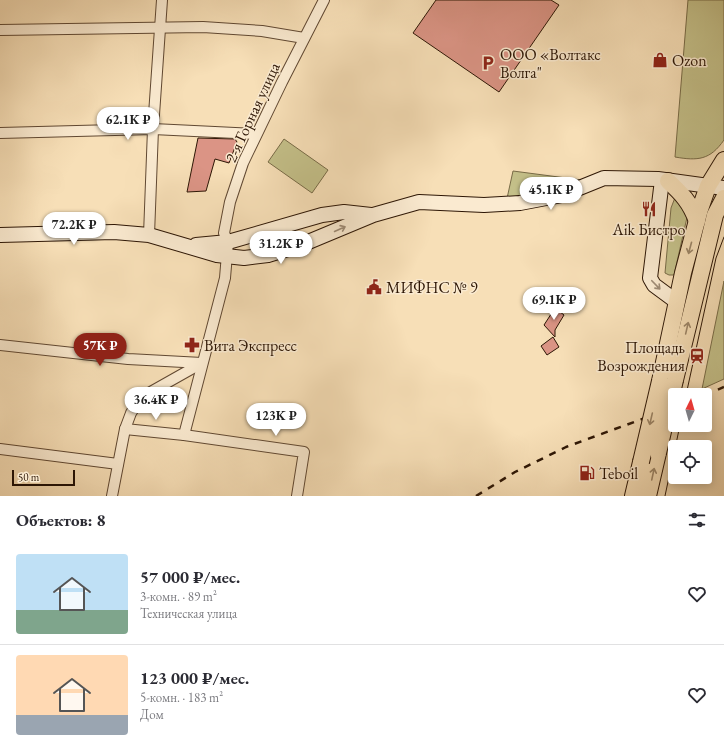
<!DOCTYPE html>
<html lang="ru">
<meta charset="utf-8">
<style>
:root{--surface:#fff;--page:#f7f7f7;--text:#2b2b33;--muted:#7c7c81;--line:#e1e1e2;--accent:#8f2418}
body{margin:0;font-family:"EB Garamond",serif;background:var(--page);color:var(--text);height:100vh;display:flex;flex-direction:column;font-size:15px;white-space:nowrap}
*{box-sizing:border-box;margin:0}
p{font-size:13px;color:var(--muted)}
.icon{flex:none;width:22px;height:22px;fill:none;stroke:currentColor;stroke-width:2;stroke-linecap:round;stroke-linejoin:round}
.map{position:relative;height:496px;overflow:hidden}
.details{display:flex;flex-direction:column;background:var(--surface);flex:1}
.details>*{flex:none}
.needle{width:26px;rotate:5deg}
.tools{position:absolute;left:668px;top:388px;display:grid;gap:8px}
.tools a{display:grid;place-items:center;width:44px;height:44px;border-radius:4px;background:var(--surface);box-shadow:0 2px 10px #0003;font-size:20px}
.scale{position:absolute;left:12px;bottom:10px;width:63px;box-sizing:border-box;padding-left:4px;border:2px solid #2d1605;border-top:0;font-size:11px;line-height:14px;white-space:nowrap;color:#2d1605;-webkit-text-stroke:3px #faead0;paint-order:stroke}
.price{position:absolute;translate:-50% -34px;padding:0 9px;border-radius:14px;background:#fff;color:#222;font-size:13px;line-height:26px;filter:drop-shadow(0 1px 2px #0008)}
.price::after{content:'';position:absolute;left:50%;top:24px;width:12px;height:9px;margin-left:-6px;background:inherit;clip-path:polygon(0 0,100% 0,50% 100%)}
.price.on{background:var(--accent);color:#fff}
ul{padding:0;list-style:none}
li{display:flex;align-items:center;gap:12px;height:100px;padding:0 16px}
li+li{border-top:1px solid var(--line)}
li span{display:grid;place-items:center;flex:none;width:112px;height:80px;border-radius:4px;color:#555}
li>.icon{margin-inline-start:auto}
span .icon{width:48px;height:48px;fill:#fffc;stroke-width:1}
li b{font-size:17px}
h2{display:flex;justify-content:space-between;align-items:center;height:48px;padding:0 16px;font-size:17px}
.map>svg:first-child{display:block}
</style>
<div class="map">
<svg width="724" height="496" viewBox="0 0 724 496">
<rect width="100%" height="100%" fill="#f7dfb7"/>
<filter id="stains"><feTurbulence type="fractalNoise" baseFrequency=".005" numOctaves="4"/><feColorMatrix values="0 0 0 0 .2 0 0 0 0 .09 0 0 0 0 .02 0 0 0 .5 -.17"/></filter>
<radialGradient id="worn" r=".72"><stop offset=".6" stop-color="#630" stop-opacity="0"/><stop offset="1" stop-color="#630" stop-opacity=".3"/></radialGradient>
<g fill="#c4c089" stroke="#786b47">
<path d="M 688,0 L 724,0 L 724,140 C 710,160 698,161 675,157 Z"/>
<polygon points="284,139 328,170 312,193 268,162"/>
<polygon points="513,171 589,181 506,203"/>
<polygon points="676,195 688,213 674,275 669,275 665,273 671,208"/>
<polygon points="724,281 724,379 702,389"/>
</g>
<g fill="#db9485" stroke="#2d1605">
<polygon points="436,0 551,0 559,5 499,92 413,33"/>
<polygon points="198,138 235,139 237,142 229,163 215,159 206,191 187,192"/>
<polygon points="555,308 564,315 555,330 555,337 544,325"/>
<polygon points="553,337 559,347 547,355 541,346"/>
</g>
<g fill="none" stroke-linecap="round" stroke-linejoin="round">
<g stroke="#604832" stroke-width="12">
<g id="street">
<polyline points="0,30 203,27 262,31 304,38"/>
<polyline points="0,133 153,129 256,134"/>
<polyline points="149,235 153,129 162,0"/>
<polyline points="0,345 128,359 202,363"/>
<polyline points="125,429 184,435 304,452 297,496"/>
<polyline points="184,435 225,278 228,242 224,233 230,202 243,163 282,82 324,0"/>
<polyline points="0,449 118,464"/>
<polyline points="112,496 125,429 131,413 138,402 147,394 202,363"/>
</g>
</g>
<g stroke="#2d1605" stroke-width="16">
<g id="secondary">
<polyline points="662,180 650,278 654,285 677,302"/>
<polyline points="0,235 114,232 149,235 217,255 244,258 268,255 301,245 373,215 419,202 484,205 520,203 562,195 604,178 658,179 724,188"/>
<polyline points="196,245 228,242 322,215 344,212 371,215"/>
</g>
</g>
<g stroke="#2d1605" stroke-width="18">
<g id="primary">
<path d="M 668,181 C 682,194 690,202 697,221"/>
<polyline points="675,380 715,215 724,198"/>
<polyline points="660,381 683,273 700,209 708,186 724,160"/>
<polyline points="633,496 641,462"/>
<polyline points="648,496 658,453"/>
</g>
</g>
<use href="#street" stroke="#faead0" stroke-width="10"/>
<use href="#secondary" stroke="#faead0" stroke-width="14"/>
<use href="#primary" stroke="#f7dfb7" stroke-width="16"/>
<g stroke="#2d1605" stroke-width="1">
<polyline points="686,395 716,258 724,237"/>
<polyline points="665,496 680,425"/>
</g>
<g stroke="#2d1605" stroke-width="2.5" stroke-dasharray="7 7" stroke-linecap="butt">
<polyline points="705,395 724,387"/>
<polyline points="476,496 515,472 566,447 675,407"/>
</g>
<g stroke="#2d1605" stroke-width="18" stroke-linecap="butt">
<g id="primary-bridge">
<polyline points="658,453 675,380"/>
<polyline points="641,462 660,381"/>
</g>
</g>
<use href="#primary-bridge" stroke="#f7dfb7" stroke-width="16"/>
</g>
<defs><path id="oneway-shaft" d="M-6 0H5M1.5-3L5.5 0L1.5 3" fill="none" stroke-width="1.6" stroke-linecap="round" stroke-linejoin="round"/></defs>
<g stroke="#9e8b75">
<use href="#oneway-shaft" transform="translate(340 229) rotate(-24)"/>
<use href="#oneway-shaft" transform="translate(656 285) rotate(46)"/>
</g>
<g stroke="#9c8567">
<use href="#oneway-shaft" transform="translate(690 248) rotate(105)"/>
<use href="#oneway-shaft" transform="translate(687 328) rotate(-77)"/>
<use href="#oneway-shaft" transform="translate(651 419) rotate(103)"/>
<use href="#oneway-shaft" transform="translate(653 474) rotate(-78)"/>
</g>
<defs>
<g id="shop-bare" transform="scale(1.2)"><path d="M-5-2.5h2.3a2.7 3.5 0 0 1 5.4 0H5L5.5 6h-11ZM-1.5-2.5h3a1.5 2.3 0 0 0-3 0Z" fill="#8f2418" stroke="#faead0" stroke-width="2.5" paint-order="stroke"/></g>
<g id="parking-bare" transform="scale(1.2)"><path d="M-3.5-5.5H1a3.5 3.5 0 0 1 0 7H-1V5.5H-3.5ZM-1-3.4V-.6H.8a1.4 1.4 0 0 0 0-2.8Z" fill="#8f2418" stroke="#faead0" stroke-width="2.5" paint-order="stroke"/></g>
<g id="restaurant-bare" transform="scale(1.2)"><path d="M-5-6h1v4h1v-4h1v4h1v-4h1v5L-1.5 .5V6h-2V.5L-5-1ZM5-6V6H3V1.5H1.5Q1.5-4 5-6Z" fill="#8f2418" stroke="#faead0" stroke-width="2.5" paint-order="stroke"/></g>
<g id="civic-bare" transform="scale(1.2)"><path d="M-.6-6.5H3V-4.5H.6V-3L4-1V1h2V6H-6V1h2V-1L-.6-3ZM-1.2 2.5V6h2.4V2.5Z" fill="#8f2418" stroke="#faead0" stroke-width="2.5" paint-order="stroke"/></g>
<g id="pharmacy-bare" transform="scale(1.2)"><path d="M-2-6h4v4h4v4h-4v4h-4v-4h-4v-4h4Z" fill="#8f2418" stroke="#faead0" stroke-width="2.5" paint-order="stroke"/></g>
<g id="station-bare" transform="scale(1.2)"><path d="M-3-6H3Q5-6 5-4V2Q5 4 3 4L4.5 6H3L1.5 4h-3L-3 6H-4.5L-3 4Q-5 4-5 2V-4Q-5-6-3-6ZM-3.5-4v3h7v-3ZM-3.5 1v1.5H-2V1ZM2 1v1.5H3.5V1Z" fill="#8f2418" stroke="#faead0" stroke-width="2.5" paint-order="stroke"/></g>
<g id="fuel-bare" transform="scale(1.2)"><path d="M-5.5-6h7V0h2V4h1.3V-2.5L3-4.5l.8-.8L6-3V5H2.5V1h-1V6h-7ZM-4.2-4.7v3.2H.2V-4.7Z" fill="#8f2418" stroke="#faead0" stroke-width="2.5" paint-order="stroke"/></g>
</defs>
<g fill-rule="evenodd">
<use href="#shop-bare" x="660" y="60"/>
<use href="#parking-bare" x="488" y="63"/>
<use href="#restaurant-bare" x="649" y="209"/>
<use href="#civic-bare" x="374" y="287"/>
<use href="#pharmacy-bare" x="192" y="345"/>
<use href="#station-bare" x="697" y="356"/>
<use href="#fuel-bare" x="587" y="473"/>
</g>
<g text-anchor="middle" stroke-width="3" stroke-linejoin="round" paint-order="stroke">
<g font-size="16" fill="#2d1605" stroke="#faead0" text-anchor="start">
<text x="500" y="60">ООО «Волтакс<tspan x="500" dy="18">Волга"</tspan></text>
<text x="672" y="66">Ozon</text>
<text x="649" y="235" text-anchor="middle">Aik Бистро</text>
<text x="386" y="293">МИФНС № 9</text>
<text x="204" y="351">Вита Экспресс</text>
<text x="685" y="353" text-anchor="end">Площадь<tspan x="685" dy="18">Возрождения</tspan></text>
<text x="599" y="479">Teboil</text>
</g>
<g font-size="16" fill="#2d1605" stroke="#faead0">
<text transform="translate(252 112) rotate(-65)" y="6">2-я Горная улица</text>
</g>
</g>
<rect width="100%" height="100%" filter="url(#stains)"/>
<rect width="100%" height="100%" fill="url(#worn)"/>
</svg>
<div class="tools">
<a><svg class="needle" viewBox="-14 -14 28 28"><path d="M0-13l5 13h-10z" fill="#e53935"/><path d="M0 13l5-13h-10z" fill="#7c7c81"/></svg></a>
<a><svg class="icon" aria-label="locate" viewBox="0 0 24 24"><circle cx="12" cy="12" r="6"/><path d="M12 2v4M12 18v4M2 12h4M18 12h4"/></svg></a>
</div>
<div class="scale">50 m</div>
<b class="price" style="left:128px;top:141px">62.1K ₽</b>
<b class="price" style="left:551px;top:211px">45.1K ₽</b>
<b class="price" style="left:74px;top:246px">72.2K ₽</b>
<b class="price" style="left:281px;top:265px">31.2K ₽</b>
<b class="price" style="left:554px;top:321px">69.1K ₽</b>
<b class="price on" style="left:100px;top:367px">57K ₽</b>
<b class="price" style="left:156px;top:421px">36.4K ₽</b>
<b class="price" style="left:276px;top:437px">123K ₽</b>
</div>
<section class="details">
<h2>Объектов: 8<svg class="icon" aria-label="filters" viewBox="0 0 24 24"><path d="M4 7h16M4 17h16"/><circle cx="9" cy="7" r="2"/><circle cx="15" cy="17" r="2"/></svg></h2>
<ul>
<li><span style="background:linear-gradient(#bfe0f5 70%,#7fa58c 0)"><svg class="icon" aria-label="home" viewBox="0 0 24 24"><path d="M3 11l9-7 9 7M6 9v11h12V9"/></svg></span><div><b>57 000 ₽/мес.</b><p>3-комн. · 89 m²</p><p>Техническая улица</p></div><svg class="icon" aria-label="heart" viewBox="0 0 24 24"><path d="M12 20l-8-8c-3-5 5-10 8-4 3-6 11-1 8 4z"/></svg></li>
<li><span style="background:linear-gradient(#ffd9b3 75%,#9aa5b1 0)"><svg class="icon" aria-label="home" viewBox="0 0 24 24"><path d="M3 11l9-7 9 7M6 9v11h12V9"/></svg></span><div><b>123 000 ₽/мес.</b><p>5-комн. · 183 m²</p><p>Дом</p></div><svg class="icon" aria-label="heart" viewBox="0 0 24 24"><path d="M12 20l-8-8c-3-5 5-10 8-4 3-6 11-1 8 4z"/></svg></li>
</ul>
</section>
